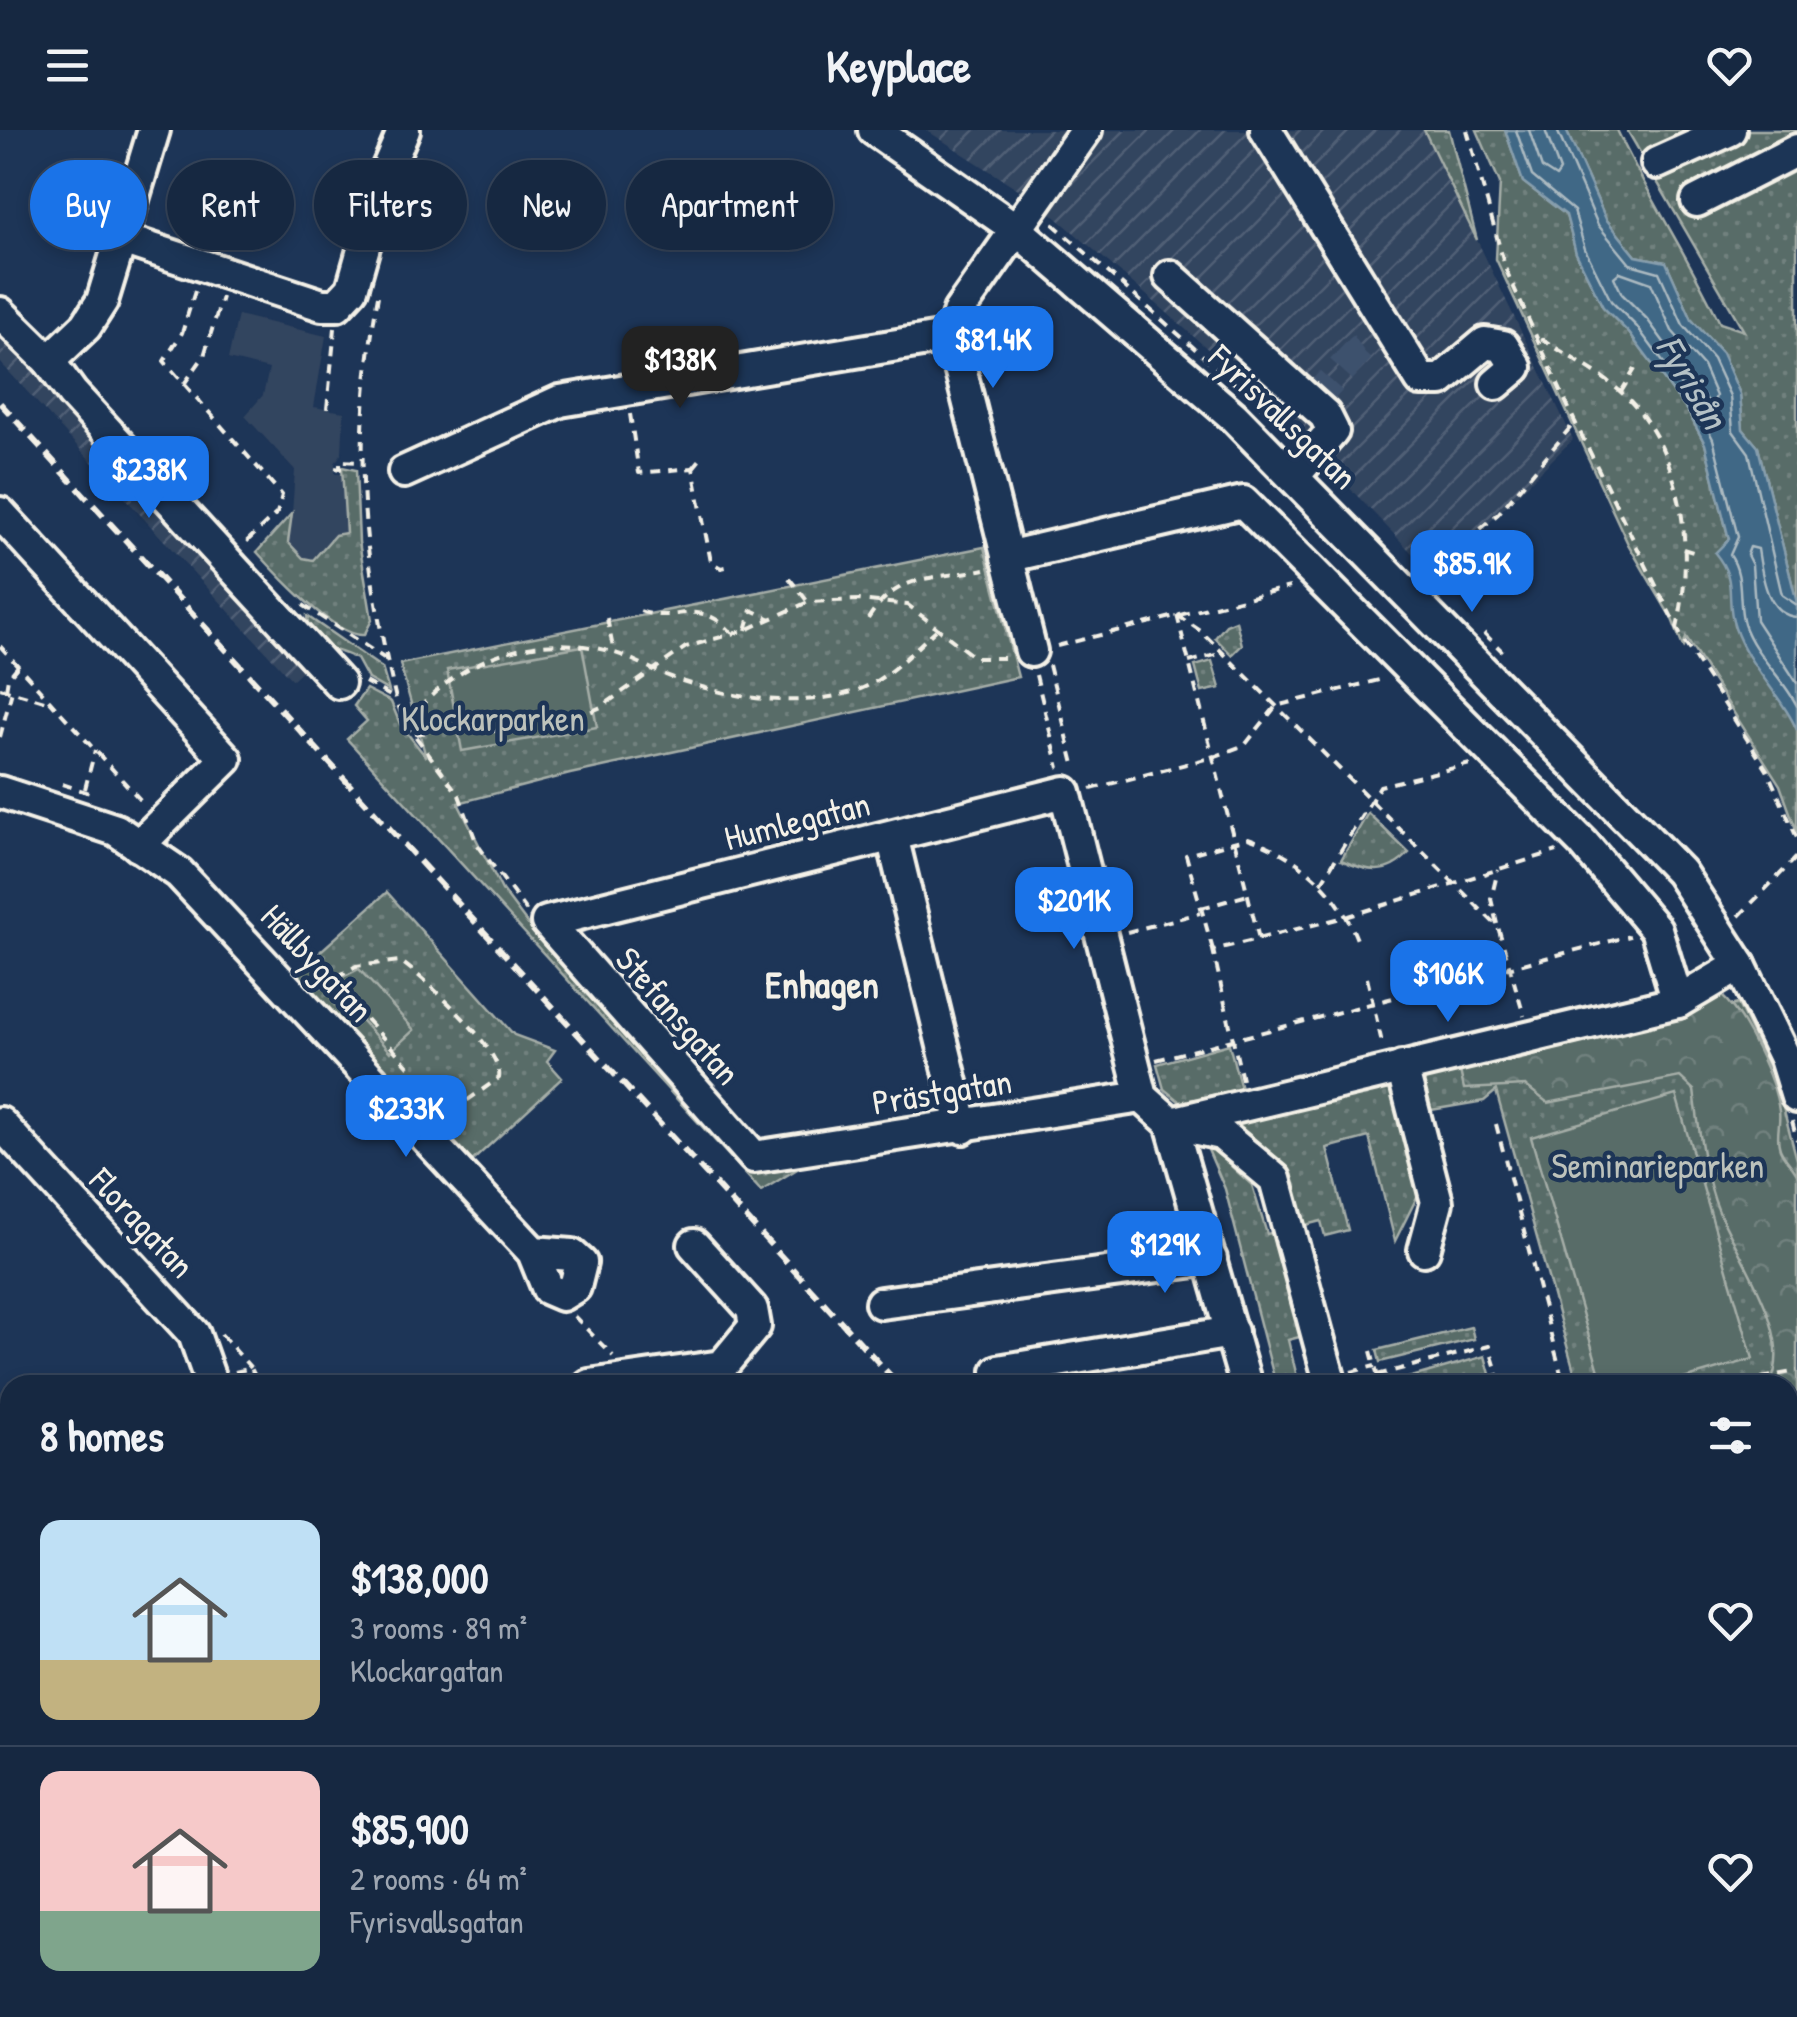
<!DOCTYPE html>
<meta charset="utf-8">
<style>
:root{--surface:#162841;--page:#23344c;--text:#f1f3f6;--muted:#9ea6b1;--line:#35445a;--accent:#1a73e8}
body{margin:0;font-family:"Patrick Hand",sans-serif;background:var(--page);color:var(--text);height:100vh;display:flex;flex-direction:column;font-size:38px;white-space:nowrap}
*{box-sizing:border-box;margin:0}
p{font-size:32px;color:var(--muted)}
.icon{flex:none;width:55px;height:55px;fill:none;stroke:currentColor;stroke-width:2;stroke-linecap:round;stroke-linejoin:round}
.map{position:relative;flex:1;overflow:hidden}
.panel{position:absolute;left:0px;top:1245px;width:1798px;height:642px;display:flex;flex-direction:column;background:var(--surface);border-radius:30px 30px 0 0;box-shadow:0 5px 15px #0003,0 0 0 2px var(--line)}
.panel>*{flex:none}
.guide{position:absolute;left:30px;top:30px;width:1000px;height:90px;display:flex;gap:20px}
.price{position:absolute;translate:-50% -85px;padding:0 22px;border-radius:20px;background:var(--accent);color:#fff;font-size:32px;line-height:65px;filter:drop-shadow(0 2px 5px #0008)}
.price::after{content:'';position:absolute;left:50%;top:60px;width:30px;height:22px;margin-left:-15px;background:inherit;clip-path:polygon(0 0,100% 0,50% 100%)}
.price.selected{background:#222;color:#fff}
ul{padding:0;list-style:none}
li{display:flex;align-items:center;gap:30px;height:250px;padding:0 40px}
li+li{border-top:2px solid var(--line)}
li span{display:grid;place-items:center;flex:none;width:280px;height:200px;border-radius:20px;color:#555}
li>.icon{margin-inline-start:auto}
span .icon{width:120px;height:120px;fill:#fffc;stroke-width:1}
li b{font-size:42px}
h2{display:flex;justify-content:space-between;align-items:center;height:120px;padding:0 40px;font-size:42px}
.pill{padding:0 35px;border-radius:45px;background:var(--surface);box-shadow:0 5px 15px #0003,0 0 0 2px var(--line);font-size:35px;line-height:90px}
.pill.selected{background:var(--accent);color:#fff}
header{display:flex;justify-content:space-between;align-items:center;height:130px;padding:0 40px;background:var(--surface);font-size:45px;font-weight:700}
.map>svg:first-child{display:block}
</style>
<header><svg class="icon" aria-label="menu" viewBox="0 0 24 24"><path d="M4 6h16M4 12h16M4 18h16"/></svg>Keyplace<svg class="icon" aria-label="heart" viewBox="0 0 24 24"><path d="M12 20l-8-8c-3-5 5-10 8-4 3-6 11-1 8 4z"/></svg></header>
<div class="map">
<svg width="1797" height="1887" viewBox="0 0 1797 1887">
<defs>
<pattern id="industrial-furrows" width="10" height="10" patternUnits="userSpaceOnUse" patternTransform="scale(2.5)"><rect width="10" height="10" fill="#32445e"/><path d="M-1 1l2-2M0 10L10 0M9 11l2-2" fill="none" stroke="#505f75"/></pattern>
<pattern id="grass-dots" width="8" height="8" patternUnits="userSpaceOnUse" patternTransform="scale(2.5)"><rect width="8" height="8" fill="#586c68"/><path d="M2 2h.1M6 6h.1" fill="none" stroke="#71817e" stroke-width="1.8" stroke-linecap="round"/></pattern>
<pattern id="forest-crowns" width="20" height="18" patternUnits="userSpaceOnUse" patternTransform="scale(2.5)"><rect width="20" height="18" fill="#586c68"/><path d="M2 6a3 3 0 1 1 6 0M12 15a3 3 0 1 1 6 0" fill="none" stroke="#71817e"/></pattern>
</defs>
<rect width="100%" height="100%" fill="#1d3557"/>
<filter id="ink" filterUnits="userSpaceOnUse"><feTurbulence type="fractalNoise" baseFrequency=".01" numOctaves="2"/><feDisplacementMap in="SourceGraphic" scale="20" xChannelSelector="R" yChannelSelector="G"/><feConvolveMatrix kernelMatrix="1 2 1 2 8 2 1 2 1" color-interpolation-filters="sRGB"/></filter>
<g filter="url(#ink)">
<polygon fill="#32445e" points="238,185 326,206 314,277 344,282 342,323 335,333 335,344 342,344 352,452 329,488 288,455 257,422 292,383 295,340 245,286 263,265 269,239 228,229"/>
<g fill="url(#industrial-furrows)">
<polygon points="926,0 1424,0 1573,309 1435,447 1268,273 1165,181 1037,71"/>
<polygon points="0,206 305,538 292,550 0,232"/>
</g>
<g fill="url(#grass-dots)" stroke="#a6aea8" stroke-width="2.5">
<polygon points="1424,0 1449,0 1477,110"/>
<polygon points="1477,0 1505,0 1523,52 1566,85 1576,123 1603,177 1629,203 1688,282 1705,314 1729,410 1734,496 1757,538 1785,574 1797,600 1797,702 1780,655 1686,508 1683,517 1672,489 1628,414 1496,129 1500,53"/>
<path d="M 1566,0 L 1617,0 C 1648,66 1688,126 1720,193 L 1744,201 L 1627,0 L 1797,0 L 1797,473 L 1758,317 L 1743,299 L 1740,264 L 1722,223 L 1692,190 L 1666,132 L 1636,126 L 1606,89 Z"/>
<path d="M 342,337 L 356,340 L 359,412 L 372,490 L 364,505 C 336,508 276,443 257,422 L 292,383 L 288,412 L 303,428 L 313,430 L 335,405 L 346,403 Z"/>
<polygon points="984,417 1018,547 570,644 458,673 502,760 541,812 740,1030 812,1030 761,1061 347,609 367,591 354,576 366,559 391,572 400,594 426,627 400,534"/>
<path d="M 307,486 L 382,538 L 389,561 L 368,549 L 357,529 C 328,513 309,524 307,486 Z"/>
<polygon points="1236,491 1242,515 1232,525 1215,508 1226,495"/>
<polygon points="1212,531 1220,558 1202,562 1195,536"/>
<path d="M 1368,683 L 1409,723 C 1387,747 1368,742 1341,730 Z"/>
<polygon points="387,762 514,905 555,920 547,931 562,948 468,1035 296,843"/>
<polygon points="1738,874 1777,955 1797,1030 1797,1402 1788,1443 1788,1255 1578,1255 1496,961 1484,971 1425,981 1417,949"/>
<polygon points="1229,914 1241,959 1180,972 1164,959 1157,934"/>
<polygon points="1394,952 1419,1063 1395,1111 1369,1007 1327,1018 1348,1100 1325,1106 1321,1091 1297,1097 1221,991"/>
<polygon points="1199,999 1243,1025 1232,1037 1252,1055 1267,1104 1283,1100 1307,1205 1288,1210 1299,1255 1276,1255 1225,1059"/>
<polygon points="1471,1197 1474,1209 1380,1232 1377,1220"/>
<polygon points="1485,1226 1493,1255 1398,1255 1405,1249"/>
<polygon points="1338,1878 1457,1878 1466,1887 1351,1887"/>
</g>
<path fill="url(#forest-crowns)" stroke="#a6aea8" stroke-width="2.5" d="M 1721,865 C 1744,885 1775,949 1779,981 C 1781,994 1775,1006 1780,1019 C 1784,1029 1793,1036 1797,1045 L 1797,1291 L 1788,1296 L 1788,1255 L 1769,1255 C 1797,1208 1738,1127 1719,1082 C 1704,1046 1699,999 1694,960 L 1680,947 L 1548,973 L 1526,956 L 1464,959 L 1459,936 L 1695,876 Z"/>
<g fill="#586c68" stroke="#a6aea8" stroke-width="2.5">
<polygon points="582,516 597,597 462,621 447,540"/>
<polygon points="359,839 414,900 390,922 329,854"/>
<polygon points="1676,965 1753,1229 1663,1255 1603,1255 1531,1007"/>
</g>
<path fill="#3f6786" stroke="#879ead" stroke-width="2.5" d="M 1505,0 L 1566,0 L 1606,89 L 1636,126 L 1666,132 L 1692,190 L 1722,223 L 1740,264 L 1743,299 L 1758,317 L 1797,473 L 1797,600 C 1781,564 1748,536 1735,498 C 1724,467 1739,452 1715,423 L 1729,409 L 1705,314 L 1688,282 L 1629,203 L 1603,177 L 1576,123 L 1566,85 L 1523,52 Z"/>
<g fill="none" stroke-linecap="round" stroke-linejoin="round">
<g stroke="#acbac1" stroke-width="2.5">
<path d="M 1516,0 L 1532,46 L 1574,81 L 1585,119 L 1611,171 L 1637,197 L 1696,276 L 1713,309 L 1738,407 L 1730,425 C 1745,447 1737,470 1744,494 C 1755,526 1783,547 1797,576"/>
<polyline points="1529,0 1542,38 1556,47 1560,41 1545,0"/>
<polyline points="1557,0 1598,95 1630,134 1659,142 1683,195 1713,229 1730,266 1733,301 1749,323 1782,465 1797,475"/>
<polygon points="1620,142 1651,153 1672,201 1703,236 1716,266 1714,272 1707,271 1647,189 1622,164 1614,147"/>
<path d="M 1797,487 C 1766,485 1762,444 1758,419 L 1750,417 L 1747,425 L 1752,435 L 1756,490 L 1797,553"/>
</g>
<polyline stroke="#3d516d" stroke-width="30" stroke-dasharray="30 15" stroke-linecap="butt" points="1311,273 1360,219 1391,199"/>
<g stroke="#f4f1e8" stroke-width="38">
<g id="minor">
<polyline points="154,0 102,171 86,196 49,231 72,263 339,553"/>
<polyline points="874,0 1016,99 1233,286 1680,742 1740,835 1785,928 1797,967"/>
<polyline points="1266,0 1421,250 1441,250 1485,213 1503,216 1516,237 1496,254"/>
<polyline points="1657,33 1730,0"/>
<polyline points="1697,71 1797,20"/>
<polyline points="122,109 322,175 337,175 352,159 383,49 404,0"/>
<polyline points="1170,146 1325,285 1333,301 1293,347"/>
<polyline points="0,183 49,231"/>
<polyline points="404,342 560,271 952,206"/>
<polyline points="0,383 226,629 138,716"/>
<polyline points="1007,427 1243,372 1583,713 1656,799 1678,872"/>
<polyline points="1031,521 952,206 959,181 1086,0"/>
<polyline points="0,662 116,700 179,743 533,1122 548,1159 562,1165 575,1157 581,1133 572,1125 533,1122"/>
<polyline points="892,706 963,998"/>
<polyline points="1402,937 1437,1072 1424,1120"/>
<polyline points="1142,967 754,1027 547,792 1065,662 1142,967 1171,993 1246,1255"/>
<polyline points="0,993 194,1204 212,1255"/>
<polyline points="1171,993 1678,872 1740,835"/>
<polyline points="1179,995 1221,1004 1275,1049 1331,1255"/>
<polyline points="694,1115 752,1179 755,1196 722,1236"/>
<polyline points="881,1173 1211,1129"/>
<polyline points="998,1241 1232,1202"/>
<polyline points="589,1255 722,1236"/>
<polyline points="0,1315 10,1313"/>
<polyline points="1788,1508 1797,1486"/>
<polyline points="1788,1542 1797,1546"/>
<polyline points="0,1633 10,1632"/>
<polyline points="1788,1658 1797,1641"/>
<polyline points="1788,1778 1797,1784"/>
<polyline points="172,1878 172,1887"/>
<polyline points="894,1878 894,1887"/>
<polyline points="513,1887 513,1878"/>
<polyline points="1542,1887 1552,1878"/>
<polyline points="1649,1887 1655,1878"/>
</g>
</g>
<g stroke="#f4f1e8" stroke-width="4" stroke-dasharray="10 8" stroke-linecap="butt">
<polyline points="1467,0 1506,140 1575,292 1683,510 1767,640 1797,708"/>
<polyline points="1053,94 1267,282"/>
<polyline points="195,161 182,203 164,231 282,365 277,383 244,414"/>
<path d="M 378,166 C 351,315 361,422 396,569 L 404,591 L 459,665 L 477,714 L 527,782"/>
<path d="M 1541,208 C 1569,228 1599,241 1624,265 C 1684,321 1695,422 1677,498"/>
<polyline points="184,254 204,226 222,167"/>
<polyline points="1621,262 1635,239"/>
<polyline points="327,279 335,198"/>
<polyline points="630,284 639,343 693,338 711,432 721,438 731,436"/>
<polyline points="335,338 340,339 340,331 361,332"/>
<polyline points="693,338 703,326"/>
<polyline points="1683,419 1696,423"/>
<polyline points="1426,446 1498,384 1575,292"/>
<polyline points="789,448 808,472"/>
<polyline points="303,475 387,530"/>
<path d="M 640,481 C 677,495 697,465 732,503"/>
<polyline points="1177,485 1202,502 1498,797 1524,886"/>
<polyline points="1177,485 1259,809"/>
<polyline points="607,488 614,523"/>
<path d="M 868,489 C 898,441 936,450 985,439"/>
<polyline points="746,500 752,480 771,489"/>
<polyline points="1484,503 1502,521"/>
<polyline points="0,516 145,675"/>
<polyline points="1057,516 1290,457"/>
<polyline points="1189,532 1223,523"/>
<polyline points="1049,535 1075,638"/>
<polyline points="1036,545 1059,638"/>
<polyline points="365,552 396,569"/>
<polyline points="0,558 51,573"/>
<polyline points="6,560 8,548 18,536"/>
<path d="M 407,592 C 458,528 535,498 615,523 C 634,529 652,540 671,547 C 727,568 799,580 858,560 C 888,549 912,521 936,500"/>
<polyline points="415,604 450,599 524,602 565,593 601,577 686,517 746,500 808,472 859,470 908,475 975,528 1009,528"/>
<polyline points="0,607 12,561"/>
<polyline points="62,654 96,665"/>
<polyline points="85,659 95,620"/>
<polyline points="1091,659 1213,627 1245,615 1276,576 1383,549"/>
<polyline points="1321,753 1380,656 1470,634"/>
<polyline points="1201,778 1248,765"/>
<polyline points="1739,786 1797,727"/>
<polyline points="1497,794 1491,769 1498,740"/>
<polyline points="1127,802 1200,783"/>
<path d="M 1213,820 L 1186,725 L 1248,708 C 1300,726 1341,763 1359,815"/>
<polyline points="1367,848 1383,917"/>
<polyline points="330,849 450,982"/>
<path d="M 321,856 L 356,836 L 400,831 C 422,846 505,921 499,948 L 441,989"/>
<polyline points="1156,930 1630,806"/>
<polyline points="1242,950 1213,820 1349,786 1557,721"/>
<polyline points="1792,991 1797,1010"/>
<polyline points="1496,994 1564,1255"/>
<polyline points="574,1186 613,1226"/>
<polyline points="221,1204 251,1238"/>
<polyline points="1371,1221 1380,1255"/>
<polyline points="235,1242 251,1238 259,1255"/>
<polyline points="1351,1242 1375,1236"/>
<polyline points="1377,1245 1489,1216 1501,1255"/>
<polyline points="172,1255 187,1252"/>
<polyline points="1534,1255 1563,1248"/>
<polyline points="1726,1255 1797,1241"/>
<polyline points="0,1287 10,1285"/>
<polyline points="1788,1460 1797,1417"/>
<polyline points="0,1857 10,1857"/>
<polyline points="1327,1878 1341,1887"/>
<polyline points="1362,1878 1368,1887"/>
<polyline points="1299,1887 1300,1878"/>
<polyline points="1372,1887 1378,1878"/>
<polyline points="1740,1887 1746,1878"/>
</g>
<use href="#minor" stroke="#1d3557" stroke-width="30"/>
<g stroke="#f4f1e8" stroke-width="6" stroke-dasharray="15 8" stroke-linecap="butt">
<polyline points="0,273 899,1255"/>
<polyline points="1471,1878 1480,1887"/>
</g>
</g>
</g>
<g text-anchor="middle" stroke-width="9" stroke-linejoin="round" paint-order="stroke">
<g font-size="35" fill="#f4f1e8" stroke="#1d3557">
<text transform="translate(1283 287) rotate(44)" y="12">Fyrisvallsgatan</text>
<text transform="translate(797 691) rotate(-14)" y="12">Humlegatan</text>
<text transform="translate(317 833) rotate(47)" y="12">Hällbygatan</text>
<text transform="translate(678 886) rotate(49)" y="12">Stefansgatan</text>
<text transform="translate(942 962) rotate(-9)" y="12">Prästgatan</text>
<text transform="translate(142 1093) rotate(47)" y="12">Floragatan</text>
</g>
<g font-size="35" fill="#bdc2bb" stroke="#1d3557">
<text x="493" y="601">Klockarparken</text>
<text x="1658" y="1048">Seminarieparken</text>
</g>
<g font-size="38" font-style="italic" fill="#b5c1c6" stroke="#1d3557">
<text transform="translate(1692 252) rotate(59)" y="13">Fyrisån</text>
</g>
<g font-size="38" font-weight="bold" fill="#f4f1e8" stroke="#1d3557">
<text x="822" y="868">Enhagen</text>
</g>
</g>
</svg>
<b class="price" style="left:993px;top:261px">$81.4K</b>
<b class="price selected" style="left:680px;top:281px">$138K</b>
<b class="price" style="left:149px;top:391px">$238K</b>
<b class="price" style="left:1472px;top:485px">$85.9K</b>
<b class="price" style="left:1074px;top:822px">$201K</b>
<b class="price" style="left:1448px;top:895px">$106K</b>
<b class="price" style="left:406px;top:1030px">$233K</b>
<b class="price" style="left:1165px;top:1166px">$129K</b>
<div class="guide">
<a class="pill selected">Buy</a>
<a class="pill">Rent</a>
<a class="pill">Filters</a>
<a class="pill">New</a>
<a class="pill">Apartment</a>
</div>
<section class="panel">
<h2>8 homes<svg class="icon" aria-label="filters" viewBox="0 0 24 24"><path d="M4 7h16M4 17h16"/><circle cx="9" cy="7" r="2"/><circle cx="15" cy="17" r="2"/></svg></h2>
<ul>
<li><span style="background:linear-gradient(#bfe0f5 70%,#c2b280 0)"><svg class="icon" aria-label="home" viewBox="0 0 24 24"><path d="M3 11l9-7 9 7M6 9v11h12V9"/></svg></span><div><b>$138,000</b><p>3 rooms · 89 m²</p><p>Klockargatan</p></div><svg class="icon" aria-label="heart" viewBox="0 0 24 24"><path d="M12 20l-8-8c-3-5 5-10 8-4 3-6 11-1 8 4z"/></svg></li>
<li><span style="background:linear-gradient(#f6c9c9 70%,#7fa58c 0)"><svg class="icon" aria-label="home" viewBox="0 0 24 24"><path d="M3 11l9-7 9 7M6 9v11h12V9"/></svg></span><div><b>$85,900</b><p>2 rooms · 64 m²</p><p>Fyrisvallsgatan</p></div><svg class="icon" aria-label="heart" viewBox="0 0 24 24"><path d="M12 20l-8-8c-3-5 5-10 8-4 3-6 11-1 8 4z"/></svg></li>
</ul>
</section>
</div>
